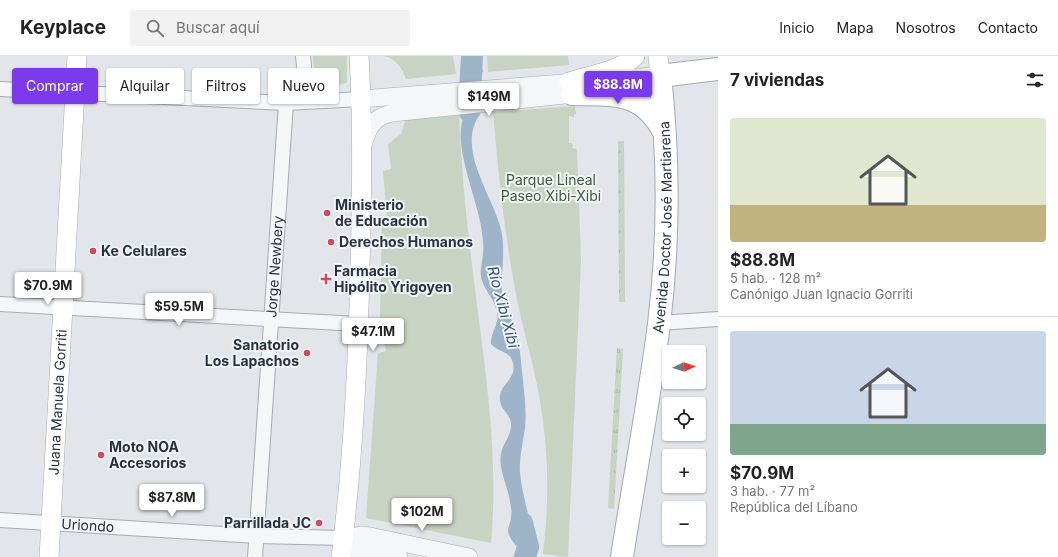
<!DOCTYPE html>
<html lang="es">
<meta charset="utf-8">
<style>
:root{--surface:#fff;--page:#f2f2f2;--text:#222;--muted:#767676;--line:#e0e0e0;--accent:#7c3aed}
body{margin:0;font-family:Inter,sans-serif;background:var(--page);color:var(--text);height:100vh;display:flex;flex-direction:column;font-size:15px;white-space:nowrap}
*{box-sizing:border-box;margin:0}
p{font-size:13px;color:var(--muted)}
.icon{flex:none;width:22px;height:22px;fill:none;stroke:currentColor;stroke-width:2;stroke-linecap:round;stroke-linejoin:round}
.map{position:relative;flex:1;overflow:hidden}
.panel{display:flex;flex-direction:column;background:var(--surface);width:340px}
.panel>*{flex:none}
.hud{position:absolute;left:12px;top:12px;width:380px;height:36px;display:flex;gap:8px}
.needle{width:26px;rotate:86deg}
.fabs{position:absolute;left:662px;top:289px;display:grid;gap:8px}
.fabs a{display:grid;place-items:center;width:44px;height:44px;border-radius:4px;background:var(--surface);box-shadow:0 1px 3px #0004;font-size:20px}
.price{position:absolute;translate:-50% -34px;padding:0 9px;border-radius:4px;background:#fff;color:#222;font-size:13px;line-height:26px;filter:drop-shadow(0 1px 2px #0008)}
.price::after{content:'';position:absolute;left:50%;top:24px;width:12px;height:9px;margin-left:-6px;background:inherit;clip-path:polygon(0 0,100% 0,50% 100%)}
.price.current{background:var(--accent);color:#fff}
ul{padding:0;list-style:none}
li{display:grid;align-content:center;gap:8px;height:212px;padding:0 12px}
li+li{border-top:1px solid var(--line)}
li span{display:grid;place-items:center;height:124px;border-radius:4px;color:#555}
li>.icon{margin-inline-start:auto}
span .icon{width:72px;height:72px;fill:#fffc;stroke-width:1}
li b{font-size:17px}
h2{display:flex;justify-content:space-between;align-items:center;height:48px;padding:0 12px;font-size:17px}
.chip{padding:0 14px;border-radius:4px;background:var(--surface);box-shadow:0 1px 3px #0004;font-size:14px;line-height:36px}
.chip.current{background:var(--accent);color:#fff}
header{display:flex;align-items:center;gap:24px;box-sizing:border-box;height:56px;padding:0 20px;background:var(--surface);border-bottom:1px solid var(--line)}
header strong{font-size:19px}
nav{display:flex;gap:22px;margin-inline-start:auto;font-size:14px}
.search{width:280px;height:36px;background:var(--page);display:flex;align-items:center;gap:10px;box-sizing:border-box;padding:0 14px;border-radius:4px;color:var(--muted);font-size:15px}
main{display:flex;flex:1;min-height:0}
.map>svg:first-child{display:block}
</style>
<header>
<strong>Keyplace</strong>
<div class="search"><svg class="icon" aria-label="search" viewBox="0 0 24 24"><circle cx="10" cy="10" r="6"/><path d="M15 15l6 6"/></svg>Buscar aquí</div>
<nav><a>Inicio</a><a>Mapa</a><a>Nosotros</a><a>Contacto</a></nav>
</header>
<main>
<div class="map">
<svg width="718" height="501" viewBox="0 0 718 501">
<defs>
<pattern id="grass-tufts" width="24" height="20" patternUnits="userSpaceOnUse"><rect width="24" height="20" fill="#c8d3c3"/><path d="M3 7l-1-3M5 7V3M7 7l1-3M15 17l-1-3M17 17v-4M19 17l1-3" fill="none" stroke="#acb6a9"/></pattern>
</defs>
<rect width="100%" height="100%" fill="#e2e5e9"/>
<g fill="url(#grass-tufts)">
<polygon points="618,85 624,85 625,246 619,246"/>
<polygon points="617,292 623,293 614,453 608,452"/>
</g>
<g fill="#c8d3c3">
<path d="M 313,0 L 347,0 L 347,26 C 336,34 320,24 315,13 C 313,9 313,4 313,0 Z"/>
<path d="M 384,0 L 453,0 L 456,18 L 406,23 C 402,11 396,3 384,0 Z"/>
<polygon points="487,0 568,0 569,9 488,16"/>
<path d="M 575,50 L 576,59 L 574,58 L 574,61 L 569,60 L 569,87 L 573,88 L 572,92 L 577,93 L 581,204 L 568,501 L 543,498 C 549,448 549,400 541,351 C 535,311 522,272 515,233 C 504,174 498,115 493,56 Z"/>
<path d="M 459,58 C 461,106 465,153 471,200 C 482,297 500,390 491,487 L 366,462 L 378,297 L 386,295 L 380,260 L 382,161 L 387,161 L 383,115 L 391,113 L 388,88 L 401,78 L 406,62 Z"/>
</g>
<g fill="#9eb4c8">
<polygon points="463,0 479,0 483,16 460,18 463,11"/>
<path d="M 481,57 C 455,90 491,137 500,170 C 507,194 500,216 502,239 C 503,249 508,256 512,265 C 517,277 520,292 521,306 C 523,327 527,351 525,372 C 523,387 519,401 520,417 C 521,430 525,445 528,458 C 532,472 537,482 535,496 C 522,494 515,492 509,479 C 506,472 511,468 511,461 C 512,456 511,451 510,446 C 508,430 498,413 501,398 C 503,386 512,380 511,367 C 510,357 498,353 500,339 C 502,327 517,322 513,307 C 511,295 497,296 491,288 C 490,277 500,268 497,256 C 495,244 486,236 482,225 C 479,216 482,208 483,198 C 484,191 483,184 482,177 C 479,145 450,87 465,58 Z"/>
</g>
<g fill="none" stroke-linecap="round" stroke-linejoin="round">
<g stroke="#9eb4c8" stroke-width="22">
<polyline points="469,55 472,0"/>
<polyline points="522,467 528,491 525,501"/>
</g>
<g stroke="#a7acb3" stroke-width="16">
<g id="minor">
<polyline points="0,33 286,47 361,43"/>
<polyline points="0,248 359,268"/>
<polyline points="659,267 718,263"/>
<path id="s1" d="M 0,464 L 257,480 L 344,482"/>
<path id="s2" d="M 255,501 L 286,47 C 305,32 306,23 303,0"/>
</g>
</g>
<g stroke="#a7acb3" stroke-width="18">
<g id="tertiary">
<polyline points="612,35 662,31"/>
<polyline points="361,43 652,20"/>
<path d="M 363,89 C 368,72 373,61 392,57 L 584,37"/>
<polyline points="344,482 361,479 370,480 469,501"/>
<polyline points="342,493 361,493 399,501"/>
</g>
</g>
<g stroke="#a7acb3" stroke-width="20">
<g id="secondary">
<polyline points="658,0 660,20"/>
<path d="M 569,26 C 590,19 619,16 635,0"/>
<path id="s3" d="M 49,501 L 77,0"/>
<path d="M 341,501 C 353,405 358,308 360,212 C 362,141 363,71 359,0"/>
</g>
</g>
<g stroke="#a1aab5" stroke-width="24">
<g id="primary">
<path d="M 572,38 C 613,39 642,34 664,76"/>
<path id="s4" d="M 622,501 C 634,423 649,346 659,268 C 669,186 669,102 660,20 L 718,13"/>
</g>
</g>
<use href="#minor" stroke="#f4f6f8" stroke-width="14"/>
<use href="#tertiary" stroke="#f4f6f8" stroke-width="17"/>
<use href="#secondary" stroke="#fff" stroke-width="19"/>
<use href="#primary" stroke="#fff" stroke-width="22"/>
</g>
<g fill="#c94c64" stroke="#f1f4f7" stroke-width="1.5">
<circle cx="327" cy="157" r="4"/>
<circle cx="331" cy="186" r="4"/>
<circle cx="93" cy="195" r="4"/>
<path d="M324 217h4v4h4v4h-4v4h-4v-4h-4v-4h4z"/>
<circle cx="307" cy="297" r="4"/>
<circle cx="101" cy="399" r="4"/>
<circle cx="319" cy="467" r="4"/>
</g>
<g text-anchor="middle" stroke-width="4" stroke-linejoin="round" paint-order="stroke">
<g font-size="14" fill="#405c38" stroke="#f1f4f7">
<text x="551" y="129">Parque Lineal<tspan x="551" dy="16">Paseo Xibi-Xibi</tspan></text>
</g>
<g font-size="14" font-weight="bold" fill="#2a3341" stroke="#f1f4f7" text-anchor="start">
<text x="335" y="154">Ministerio<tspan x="335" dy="16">de Educación</tspan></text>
<text x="339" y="191">Derechos Humanos</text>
<text x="101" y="200">Ke Celulares</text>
<text x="334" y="220">Farmacia<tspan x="334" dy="16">Hipólito Yrigoyen</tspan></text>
<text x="299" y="294" text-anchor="end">Sanatorio<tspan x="299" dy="16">Los Lapachos</tspan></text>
<text x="109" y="396">Moto NOA<tspan x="109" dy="16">Accesorios</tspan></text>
<text x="311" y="472" text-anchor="end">Parrillada JC</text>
</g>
<g font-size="14" fill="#2a3341" stroke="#f1f4f7">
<text dy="5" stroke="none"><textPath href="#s4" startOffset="333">Avenida Doctor José Martiarena</textPath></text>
<text dy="5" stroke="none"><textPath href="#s2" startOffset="291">Jorge Newbery</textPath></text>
<text dy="5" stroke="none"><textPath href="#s3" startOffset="155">Juana Manuela Gorriti</textPath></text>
<text dy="5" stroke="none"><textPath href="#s1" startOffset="88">Uriondo</textPath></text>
</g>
<g font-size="15" font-style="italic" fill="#365473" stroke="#f1f4f7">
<text transform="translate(503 251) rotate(75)" y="5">Río Xibi Xibi</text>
</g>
</g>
</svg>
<div class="fabs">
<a><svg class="needle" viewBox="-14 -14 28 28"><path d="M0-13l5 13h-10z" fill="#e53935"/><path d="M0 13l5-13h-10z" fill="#767676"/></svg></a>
<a><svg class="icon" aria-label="locate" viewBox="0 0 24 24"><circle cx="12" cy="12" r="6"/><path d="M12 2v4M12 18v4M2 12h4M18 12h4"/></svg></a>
<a>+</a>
<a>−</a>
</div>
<b class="price current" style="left:618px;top:49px">$88.8M</b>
<b class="price" style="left:489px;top:61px">$149M</b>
<b class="price" style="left:48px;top:250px">$70.9M</b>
<b class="price" style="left:179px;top:271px">$59.5M</b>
<b class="price" style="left:373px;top:296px">$47.1M</b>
<b class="price" style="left:172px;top:462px">$87.8M</b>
<b class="price" style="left:422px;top:476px">$102M</b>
<div class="hud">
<a class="chip current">Comprar</a>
<a class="chip">Alquilar</a>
<a class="chip">Filtros</a>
<a class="chip">Nuevo</a>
</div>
</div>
<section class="panel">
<h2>7 viviendas<svg class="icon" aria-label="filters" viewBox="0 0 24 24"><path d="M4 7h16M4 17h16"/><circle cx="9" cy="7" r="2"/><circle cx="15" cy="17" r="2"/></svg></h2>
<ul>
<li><span style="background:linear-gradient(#dfe7d0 70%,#c2b280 0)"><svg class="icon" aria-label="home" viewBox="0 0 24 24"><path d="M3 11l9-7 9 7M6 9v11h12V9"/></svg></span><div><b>$88.8M</b><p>5 hab. · 128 m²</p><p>Canónigo Juan Ignacio Gorriti</p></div></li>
<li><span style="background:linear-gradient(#c9d6e8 75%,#7fa58c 0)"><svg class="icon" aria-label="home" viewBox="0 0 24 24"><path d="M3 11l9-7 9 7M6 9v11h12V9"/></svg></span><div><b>$70.9M</b><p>3 hab. · 77 m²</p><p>República del Líbano</p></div></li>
</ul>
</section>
</main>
